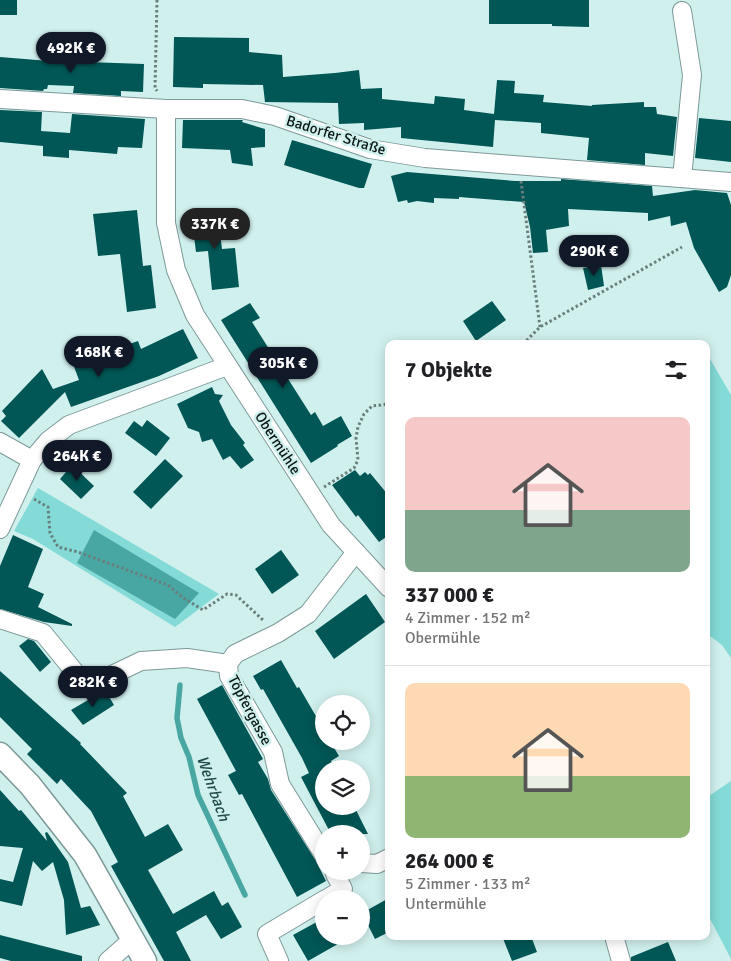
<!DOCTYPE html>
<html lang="de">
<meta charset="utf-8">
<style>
:root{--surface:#fff;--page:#f6f6f6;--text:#202124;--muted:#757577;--line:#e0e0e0;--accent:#111827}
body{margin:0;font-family:Signika,sans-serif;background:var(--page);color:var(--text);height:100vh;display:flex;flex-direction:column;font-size:19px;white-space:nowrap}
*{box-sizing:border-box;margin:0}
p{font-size:16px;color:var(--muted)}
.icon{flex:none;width:28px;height:28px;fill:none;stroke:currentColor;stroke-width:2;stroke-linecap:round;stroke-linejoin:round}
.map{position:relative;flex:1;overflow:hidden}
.details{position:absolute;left:385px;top:340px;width:325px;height:600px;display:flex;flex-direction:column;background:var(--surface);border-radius:10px;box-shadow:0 2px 12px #0003}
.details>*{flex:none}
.buttons{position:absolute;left:315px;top:695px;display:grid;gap:10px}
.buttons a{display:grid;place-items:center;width:55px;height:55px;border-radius:50%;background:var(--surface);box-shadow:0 2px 12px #0003;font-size:25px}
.price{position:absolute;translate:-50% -42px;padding:0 11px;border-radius:18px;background:var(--accent);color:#fff;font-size:16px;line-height:32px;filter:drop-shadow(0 1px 2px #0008)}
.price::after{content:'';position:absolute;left:50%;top:30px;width:15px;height:11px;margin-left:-8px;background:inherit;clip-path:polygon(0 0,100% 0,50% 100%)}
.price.current{background:#222;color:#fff}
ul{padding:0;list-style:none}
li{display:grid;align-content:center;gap:10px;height:265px;padding:0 20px}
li+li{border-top:1px solid var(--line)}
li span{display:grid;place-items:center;height:155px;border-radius:10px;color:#555}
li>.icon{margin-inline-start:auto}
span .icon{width:90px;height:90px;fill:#fffc;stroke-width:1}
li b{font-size:21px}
h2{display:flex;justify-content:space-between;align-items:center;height:60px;padding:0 20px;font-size:21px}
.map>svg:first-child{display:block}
</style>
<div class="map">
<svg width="731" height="961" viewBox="0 0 731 961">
<rect width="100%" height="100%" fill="#d0f0ee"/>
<g fill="#83dad6">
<polygon points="706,352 731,395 731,658 722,645 706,633"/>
<polygon points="38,488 219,594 175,627 33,539 14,531"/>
<polygon points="731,781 731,959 706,911 706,798"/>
</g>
<polygon fill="#49a7a3" points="94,530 199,593 175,619 77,563"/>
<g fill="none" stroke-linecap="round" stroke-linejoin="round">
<polyline stroke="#49a7a3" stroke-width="5.5" points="180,685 177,718 181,738 189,757 198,795 245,895"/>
</g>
<g fill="#005755">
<rect x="0" y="0" width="17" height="15"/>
<polygon points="489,0 589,0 589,27 552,26 552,24 489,24"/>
<polygon points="174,37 249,38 249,52 282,55 283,77 335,73 359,70 361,89 382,88 382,99 434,104 435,96 465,99 464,110 494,114 497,80 515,81 514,93 544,95 543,102 592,106 592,105 644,102 644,107 656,107 657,114 677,117 673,156 645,153 645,165 587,160 589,138 541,133 541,123 495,120 493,147 401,138 401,127 364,130 364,123 339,124 338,103 265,102 263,85 203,84 203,88 173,87"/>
<polygon points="50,46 88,48 87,62 144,64 143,92 121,91 121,96 73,93 74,86 48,85 47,89 44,89 43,91 0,88 0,57 49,61"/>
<polygon points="0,110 42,112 41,131 70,133 72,114 145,119 142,148 118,147 117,154 69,150 69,158 43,156 43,146 0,142"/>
<polygon points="699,118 731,121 731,162 695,158"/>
<polygon points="183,120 243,120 242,122 265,129 265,147 251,148 253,166 232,163 230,150 182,148"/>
<polygon points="292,140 372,164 364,188 359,188 284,165"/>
<polygon points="407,172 515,181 561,181 561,179 652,186 653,196 695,190 727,193 731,205 731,275 727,287 719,292 694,248 686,222 671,226 670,216 648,221 648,213 568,209 569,226 546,230 548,252 533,253 530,227 524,202 459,197 459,199 434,198 434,203 417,201 408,203 407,200 398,202 391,176"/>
<polygon points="137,210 143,266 151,265 156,308 127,312 120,254 98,256 93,214"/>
<polygon points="217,210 222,249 235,248 239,287 212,290 208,251 196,252 191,213"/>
<polygon points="601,265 604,286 588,290 583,268"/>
<polygon points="492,301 506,320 476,341 463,321"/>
<polygon points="250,303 260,318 252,322 311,415 315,412 323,426 341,416 352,436 337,445 338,446 311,463 221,320"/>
<polygon points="183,329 198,358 159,376 71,407 65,392 19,438 1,421 6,416 2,411 42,369 53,389 79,380 73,364 138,341 141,349"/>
<polygon points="212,387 215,394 223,395 219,401 231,425 245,443 243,445 254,460 241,469 230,456 223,460 212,439 202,442 199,432 188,428 177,404"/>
<polygon points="147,420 170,438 156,456 125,433 134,421 142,427"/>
<polygon points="165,459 183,476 151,509 133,492"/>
<polygon points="72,465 94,486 81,499 60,479"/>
<polygon points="355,470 360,476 365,472 368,475 370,473 389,496 389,535 379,542 358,515 356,517 332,485"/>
<polygon points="13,535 43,549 28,587 44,594 38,607 72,624 72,626 44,622 0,609 0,566"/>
<polygon points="281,550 299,575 272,594 255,569"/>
<polygon points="366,594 385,622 334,659 315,631"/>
<polygon points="28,639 34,641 51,662 40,672 19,646"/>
<polygon points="281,660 297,688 299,687 324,730 324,741 330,741 339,756 331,761 335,769 324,769 324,806 354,806 368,834 331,834 301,777 309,773 302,758 263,689 261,690 253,676"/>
<polygon points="0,671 81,743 80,744 127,793 123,796 145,837 168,824 183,850 148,870 173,914 214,891 222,906 228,902 242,927 221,939 206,915 176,932 191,961 164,961 111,866 118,862 91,811 61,779 57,784 27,754 32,749 0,717"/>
<polygon points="222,685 263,759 258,762 268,779 271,790 316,861 326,881 297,897 242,794 239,795 228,775 236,771 197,699"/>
<polygon points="105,690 114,705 83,725 71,710"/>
<polygon points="0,790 19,811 21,810 47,841 45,833 47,832 68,862 81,908 90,906 100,925 66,935 64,900 53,862 42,871 33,861 22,906 0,901 0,879 13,882 23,848 0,846"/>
<polygon points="389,898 389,932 375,939 362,913"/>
<polygon points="324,918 324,936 352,936 308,961 293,935"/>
<polygon points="0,935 82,956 82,961 11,961 0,958"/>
<polygon points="502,936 531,936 537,952 512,961"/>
<polygon points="668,942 676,961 631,961 631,957"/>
</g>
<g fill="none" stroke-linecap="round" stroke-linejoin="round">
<g stroke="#7c9998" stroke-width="20">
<g id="minor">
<polyline points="682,11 692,75 682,178"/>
<polyline points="0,99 166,109 242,109 275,116 370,149 425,158 731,182"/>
<polyline points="166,109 166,223 176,270 195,315 331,525 389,588"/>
<polyline points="0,442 32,460"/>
<polyline points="0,529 32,460 48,441 69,425 227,366"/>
<polyline points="0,619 43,633 87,687 141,661 187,658 228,664"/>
<polyline points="324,855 280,784 273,752 229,676 228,664 235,654 278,633 308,614 356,552"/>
<polyline points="361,863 377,864 389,858"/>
<polyline points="326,899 343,889 335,874 341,871"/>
<polyline points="614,936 621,961"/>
<polyline points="108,961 133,939"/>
<polyline points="279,961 267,934 324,900"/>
</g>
</g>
<g stroke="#7c9998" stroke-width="25">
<polyline id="major" points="0,754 30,785 85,855 145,961"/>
</g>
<g stroke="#697f7d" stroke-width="3" stroke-dasharray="2.5 2.5" stroke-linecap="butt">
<polyline points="157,0 155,88 157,91"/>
<polyline points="521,181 540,327"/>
<polyline points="523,344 540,327 682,247"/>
<polyline points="324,487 354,468 358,460 356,438 358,427 364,414 372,406 389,404"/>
<polyline points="34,499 48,507 50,533 58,547 78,552 168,585 182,597 203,610 227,594 236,595 264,621"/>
</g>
<use href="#minor" stroke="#fff" stroke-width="18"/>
<use href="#major" stroke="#fff" stroke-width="22"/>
</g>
<g text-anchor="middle" stroke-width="5" stroke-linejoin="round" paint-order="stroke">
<g font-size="15" fill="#0a1615" stroke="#d0f0ee">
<text transform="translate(336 135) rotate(17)" y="5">Badorfer Straße</text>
<text transform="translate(278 443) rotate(57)" y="5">Obermühle</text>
<text transform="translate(250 710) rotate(62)" y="5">Töpfergasse</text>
</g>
<g font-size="16" font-style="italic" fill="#224c4a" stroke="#d0f0ee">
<text transform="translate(214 788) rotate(70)" y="6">Wehrbach</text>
</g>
</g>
</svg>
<div class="buttons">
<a><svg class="icon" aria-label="locate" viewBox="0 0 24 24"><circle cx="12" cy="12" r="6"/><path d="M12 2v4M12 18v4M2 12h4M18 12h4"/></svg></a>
<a><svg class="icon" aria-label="layers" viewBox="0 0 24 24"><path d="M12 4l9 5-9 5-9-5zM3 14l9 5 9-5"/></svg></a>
<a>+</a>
<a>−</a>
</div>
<b class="price" style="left:71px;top:74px">492K €</b>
<b class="price current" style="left:215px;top:250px">337K €</b>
<b class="price" style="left:594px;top:277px">290K €</b>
<b class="price" style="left:99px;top:378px">168K €</b>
<b class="price" style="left:283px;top:389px">305K €</b>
<b class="price" style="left:77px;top:482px">264K €</b>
<b class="price" style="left:93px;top:708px">282K €</b>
<section class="details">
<h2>7 Objekte<svg class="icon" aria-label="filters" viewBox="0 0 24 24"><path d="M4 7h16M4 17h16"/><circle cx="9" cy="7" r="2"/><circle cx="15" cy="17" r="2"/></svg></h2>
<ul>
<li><span style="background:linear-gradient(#f6c9c9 60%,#7fa58c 0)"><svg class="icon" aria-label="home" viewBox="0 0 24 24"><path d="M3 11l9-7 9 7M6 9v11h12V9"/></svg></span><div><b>337 000 €</b><p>4 Zimmer · 152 m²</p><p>Obermühle</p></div></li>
<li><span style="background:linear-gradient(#ffd9b3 60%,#8fb573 0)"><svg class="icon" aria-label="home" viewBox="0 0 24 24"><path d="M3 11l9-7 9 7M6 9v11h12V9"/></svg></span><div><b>264 000 €</b><p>5 Zimmer · 133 m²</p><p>Untermühle</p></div></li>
</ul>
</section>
</div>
